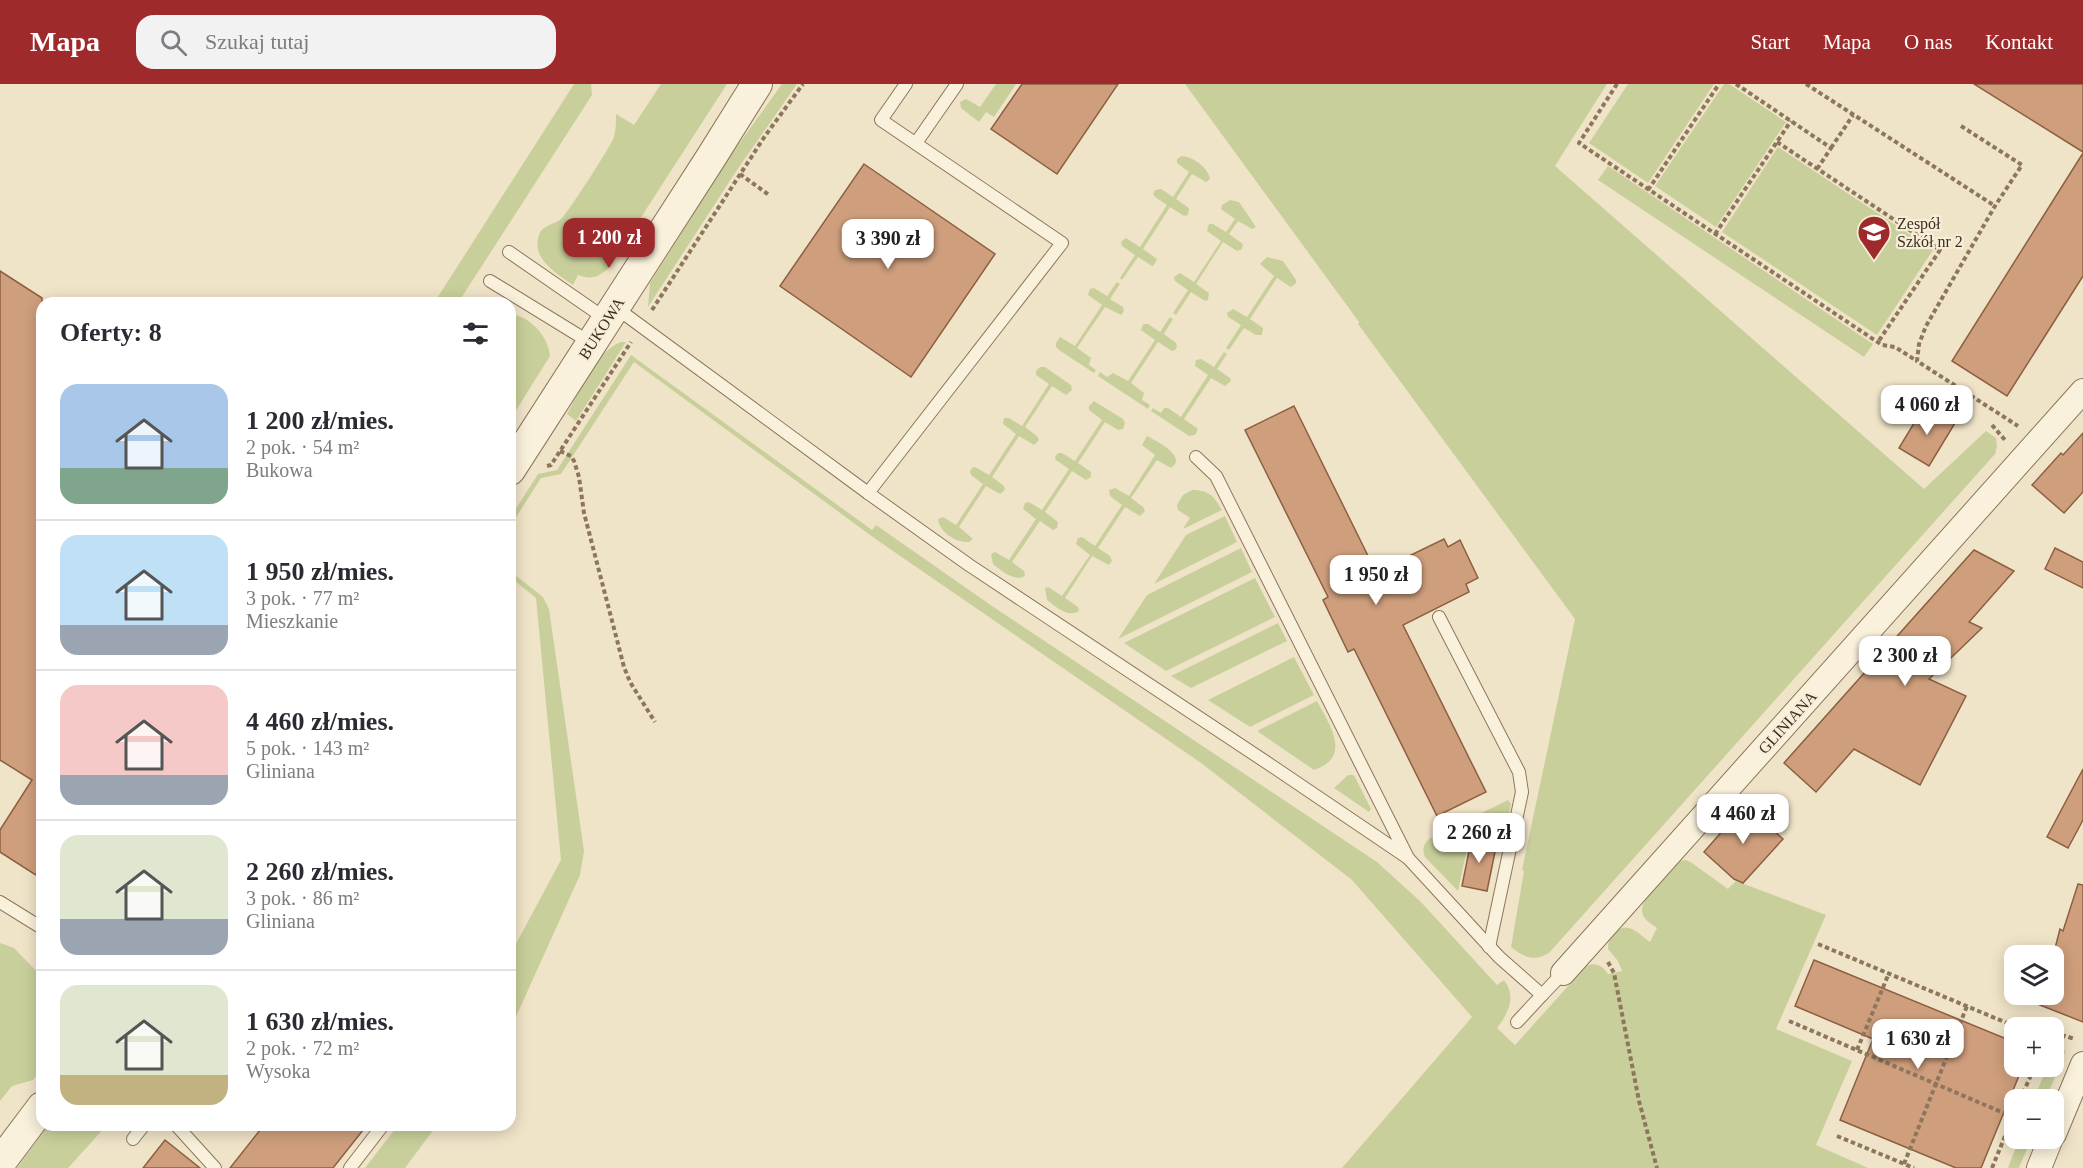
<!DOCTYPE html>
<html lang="pl">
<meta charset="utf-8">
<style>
:root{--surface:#fff;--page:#f2f2f3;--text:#2b2b33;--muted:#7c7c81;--line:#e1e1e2;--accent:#9e2a2b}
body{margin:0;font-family:Georgia,serif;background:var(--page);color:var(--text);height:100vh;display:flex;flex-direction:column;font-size:22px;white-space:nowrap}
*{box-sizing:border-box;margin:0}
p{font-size:20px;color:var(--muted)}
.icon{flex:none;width:33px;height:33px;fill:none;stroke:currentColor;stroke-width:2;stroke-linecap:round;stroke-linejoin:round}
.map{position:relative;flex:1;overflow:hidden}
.side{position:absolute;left:36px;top:213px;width:480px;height:834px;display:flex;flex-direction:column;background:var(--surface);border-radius:18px;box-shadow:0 3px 15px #0003}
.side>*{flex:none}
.tools{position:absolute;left:2004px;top:861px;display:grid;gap:12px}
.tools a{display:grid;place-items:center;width:60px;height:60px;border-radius:12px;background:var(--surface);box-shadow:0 3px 15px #0003;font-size:30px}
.price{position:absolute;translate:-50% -51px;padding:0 14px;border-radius:12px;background:#fff;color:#222;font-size:20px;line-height:39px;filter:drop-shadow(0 2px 3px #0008)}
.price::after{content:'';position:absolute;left:50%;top:36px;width:18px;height:14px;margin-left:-9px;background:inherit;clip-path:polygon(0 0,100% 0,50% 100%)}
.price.on{background:var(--accent);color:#fff}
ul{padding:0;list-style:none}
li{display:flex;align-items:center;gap:18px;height:150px;padding:0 24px}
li+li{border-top:2px solid var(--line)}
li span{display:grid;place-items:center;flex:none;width:168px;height:120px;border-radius:18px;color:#555}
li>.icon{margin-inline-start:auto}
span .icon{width:72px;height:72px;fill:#fffc;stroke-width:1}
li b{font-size:26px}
h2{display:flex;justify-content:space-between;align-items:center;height:72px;padding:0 24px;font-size:26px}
header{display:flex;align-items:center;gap:36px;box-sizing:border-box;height:84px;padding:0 30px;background:var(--accent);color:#fff}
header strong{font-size:28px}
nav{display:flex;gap:33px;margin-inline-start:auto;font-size:21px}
.search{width:420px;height:54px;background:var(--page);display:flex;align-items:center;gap:15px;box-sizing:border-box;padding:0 21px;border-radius:18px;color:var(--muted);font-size:22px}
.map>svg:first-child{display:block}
</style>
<header>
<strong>Mapa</strong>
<div class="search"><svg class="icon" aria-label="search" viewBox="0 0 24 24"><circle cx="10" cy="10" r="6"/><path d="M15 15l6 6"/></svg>Szukaj tutaj</div>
<nav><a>Start</a><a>Mapa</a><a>O nas</a><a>Kontakt</a></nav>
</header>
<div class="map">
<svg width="2083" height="1084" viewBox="0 0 2083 1084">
<rect width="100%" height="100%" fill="#f0e4c8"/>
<g fill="#c9cf9b">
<polygon points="574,0 591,0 592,11 458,219 434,219"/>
<path d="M 661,0 L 727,0 L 609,183 C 600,193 591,196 578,191 L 573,201 C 556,189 531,175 539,151 C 542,141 554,141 561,135 C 566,132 613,59 614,53 C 616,46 616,37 616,30 L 634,41 Z"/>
<polygon points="782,0 797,0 735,89 648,223 650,199 728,75"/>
<polygon points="996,0 1016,0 994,33 986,28 979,38 961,24 960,18 966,15 980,23"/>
<path d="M 1185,0 L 1607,0 L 1555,82 L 1924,405 L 1986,347 L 1996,354 L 1997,362 L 1995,370 L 1549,869 C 1535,878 1523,873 1511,863 L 1524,787 L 1522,786 L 1575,535 L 1358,240 L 1359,238 Z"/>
<polygon points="1628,0 1714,0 1648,99 1589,59"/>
<polygon points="1724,0 1729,0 1786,38 1716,143 1655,102"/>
<polygon points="1778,63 1933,166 1877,251 1722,148"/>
<path d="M 1182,72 C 1193,73 1208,83 1210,95 L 1206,98 L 1192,90 L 1176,115 L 1189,124 L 1188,131 L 1184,132 L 1170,123 L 1143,165 L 1157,175 L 1154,181 L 1152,182 L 1138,173 L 1122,196 L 1120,194 L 1135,171 L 1122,162 L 1121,158 L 1126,154 L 1140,163 L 1167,121 L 1155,113 L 1153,110 L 1155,106 L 1161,105 L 1173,113 L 1189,88 L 1177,79 L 1177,75 Z"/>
<polygon points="1608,82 1873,260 1864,273 1598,96"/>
<polygon points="1230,116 1239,118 1256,143 1252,145 1238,137 1229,150 1243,160 1242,165 1237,167 1223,158 1196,200 1209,209 1208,216 1205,217 1191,208 1176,231 1173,229 1188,206 1175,197 1174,193 1180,189 1194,198 1221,157 1207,147 1209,140 1213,140 1226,148 1235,135 1221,125 1222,121"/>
<polygon points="1267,173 1283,177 1296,196 1296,199 1291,203 1277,194 1250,235 1263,244 1262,251 1256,251 1244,244 1229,266 1226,264 1241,241 1228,233 1227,229 1233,225 1247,233 1274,192 1260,180"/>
<polygon points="1117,198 1120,200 1110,215 1123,223 1124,227 1121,231 1105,223 1077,264 1091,274 1089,281 1096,286 1094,289 1059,266 1056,263 1056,259 1060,253 1075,262 1102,221 1088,211 1090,205 1094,204 1107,212"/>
<path d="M 510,230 C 530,232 548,252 550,272 L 510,336 Z"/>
<polygon points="1170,233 1173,235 1164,250 1176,259 1177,263 1175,266 1172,267 1158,258 1131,299 1144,309 1142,316 1150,321 1148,325 1098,292 1100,288 1107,293 1113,289 1128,297 1155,256 1141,246 1143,240 1148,240 1160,248"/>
<path d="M 621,258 L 626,258 L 576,337 L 567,330 C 580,308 596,267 621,258 Z"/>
<polygon points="1224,268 1227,270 1217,285 1230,294 1231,297 1225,302 1211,294 1184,335 1198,345 1195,351 1189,352 1151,327 1153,324 1161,329 1164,324 1168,324 1181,333 1208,291 1195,282 1196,276 1201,275 1214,283"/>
<path d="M 631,271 L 872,446 L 876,441 L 992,522 L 1377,778 L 1421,818 L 1497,901 L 1504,896 C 1517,913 1508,930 1497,944 L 1515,961 L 1586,882 C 1596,878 1602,881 1608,890 L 1622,887 L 1618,877 L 1608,865 C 1608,858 1610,853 1616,848 C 1628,836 1640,851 1650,858 L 1657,844 C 1652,840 1645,837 1643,831 C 1636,816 1669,788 1679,777 L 1686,776 L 1692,779 L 1728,805 L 1736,797 L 1826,831 L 1776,945 L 1852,977 L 1816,1061 L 1868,1084 L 1342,1084 L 1472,933 L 1352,796 L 1201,679 L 877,456 L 634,278 L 561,390 L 541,394 L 510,443 L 510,434 L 538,390 L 557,386 Z"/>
<path d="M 1040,283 L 1045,283 L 1071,301 L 1072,306 L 1066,311 L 1052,302 L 1025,343 L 1037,352 L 1039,356 L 1034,361 L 1019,352 L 992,393 L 1004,402 L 1005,406 L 1000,410 L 986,402 L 959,443 L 973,455 L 969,458 C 956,459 939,448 938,435 L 943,433 L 956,441 L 983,400 L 971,391 L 970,387 L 972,384 L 975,383 L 989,391 L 1016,350 L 1003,340 L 1004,334 L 1009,334 L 1022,342 L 1049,300 L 1036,291 L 1036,287 Z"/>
<path d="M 1094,317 L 1123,335 L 1125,339 L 1123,345 L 1118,346 L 1105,338 L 1078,379 L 1091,388 L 1091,393 L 1086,396 L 1072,387 L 1045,428 L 1058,438 L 1057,444 L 1053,446 L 1040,437 L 1012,478 L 1024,487 L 1025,492 C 1014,498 1002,487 993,480 L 991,470 L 995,468 L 1009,476 L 1036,435 L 1023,425 L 1025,419 L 1029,418 L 1042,426 L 1069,385 L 1056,376 L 1055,373 L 1058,369 L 1062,369 L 1075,377 L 1102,336 L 1089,326 L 1089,322 Z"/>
<path d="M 1147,352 C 1157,357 1188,373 1171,384 L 1157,376 L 1131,414 L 1143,423 L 1145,427 L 1140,432 L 1125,423 L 1098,464 L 1110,472 L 1112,477 L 1109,481 L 1092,472 L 1065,514 L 1078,523 L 1079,527 C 1068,534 1056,523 1047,516 L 1045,504 L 1048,503 L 1062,512 L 1090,471 L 1076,460 L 1078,454 L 1082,453 L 1095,462 L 1122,421 L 1110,412 L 1109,406 L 1115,404 L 1129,412 L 1155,371 L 1142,361 Z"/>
<path d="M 1192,406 C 1209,406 1214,412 1222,426 L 1183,445 L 1190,434 L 1178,426 L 1177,421 L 1183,411 Z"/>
<polygon points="1225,432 1237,458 1154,500 1186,451"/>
<polygon points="1241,464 1252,488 1118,555 1147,511"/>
<polygon points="510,487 543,513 549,525 584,767 580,791 510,946 510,871 561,776 536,514 510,493"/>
<polygon points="1255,494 1275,533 1166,587 1124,559"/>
<polygon points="1278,539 1287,557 1191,604 1171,592"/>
<polygon points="1294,573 1314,611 1250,643 1208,616"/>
<path d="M 1317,617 C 1329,640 1353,673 1314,686 L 1257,647 Z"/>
<polygon points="1348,691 1353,691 1355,693 1371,725 1369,728 1334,704"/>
<path d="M 1508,716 L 1511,720 L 1504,752 L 1471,746 L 1458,807 L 1425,773 C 1422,766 1423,760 1429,755 Z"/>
<polygon points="0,859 14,864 42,893 42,986 33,996 12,1002 0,1017"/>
<polygon points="2066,966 2046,1015 2034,1015 2047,983 2054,982 2054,972"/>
<polygon points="48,1041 107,1041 68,1084 17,1084"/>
<polygon points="398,1041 441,1041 434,1045 405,1084 365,1084"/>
<polygon points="2019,1055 2031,1055 2019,1084 2008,1084"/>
</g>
<g fill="#cf9f7d" stroke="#8d5f41" stroke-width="1.5">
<polygon points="1022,0 1118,0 1057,90 991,45"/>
<polygon points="1974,0 2083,0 2083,68"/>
<polygon points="2083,69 2083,192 2007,312 1952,277"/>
<polygon points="864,80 995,170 911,293 780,202"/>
<polygon points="0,187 42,214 42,795 0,768 0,746 32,696 0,676"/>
<polygon points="1925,321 1955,339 1929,382 1899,364"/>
<polygon points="1294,322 1376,488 1444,455 1448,463 1460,456 1478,494 1466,500 1469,508 1403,541 1486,708 1437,732 1354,565 1348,568 1323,516 1328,513 1245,346"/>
<polygon points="2083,349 2083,408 2064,429 2032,401 2061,369 2063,371"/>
<polygon points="2055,464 2083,478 2083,504 2045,485"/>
<polygon points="1974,466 2014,487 1969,538 1982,544 1929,595 1966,612 1920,701 1854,665 1816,708 1784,679"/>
<polygon points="2083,685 2083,736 2068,764 2047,753"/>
<polygon points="1745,721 1783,755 1743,799 1734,795 1704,768"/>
<polygon points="1472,752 1497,758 1487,807 1462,802"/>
<polygon points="2078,800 2083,801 2083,938 2035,919 2039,910 2054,910 2053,872 2060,845 2063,847"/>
<polygon points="1814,876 2014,958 2014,982 2023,982 1981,1084 1956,1084 1840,1036 1873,955 1795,922"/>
<polygon points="264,1041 367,1041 333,1084 230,1084"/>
<polygon points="165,1056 200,1084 143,1084"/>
</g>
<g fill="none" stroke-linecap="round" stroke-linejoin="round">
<g stroke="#8d765c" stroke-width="14">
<g id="service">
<polyline points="916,59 957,0"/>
<polyline points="509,168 606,235"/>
<polyline points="490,197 591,259"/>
<polyline points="615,223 868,409 1062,159 881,36 906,0"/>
<polyline points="868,409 969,481 1275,684 1408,774 1216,392 1196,373"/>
<polyline points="1439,533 1519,688 1522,708 1489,863"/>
<polyline points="1408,774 1499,873 1542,911 1563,889"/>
<polyline points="0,818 42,844"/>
<polyline points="1517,938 1542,911"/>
<polyline points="176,1041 215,1084"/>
<polyline points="133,1055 144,1041"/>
<polyline points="350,1084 383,1041"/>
</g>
</g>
<g stroke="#8d765c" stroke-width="26">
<g id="minor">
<polyline points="1563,889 2083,307"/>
<polyline points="2054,1050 2083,980"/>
<polyline points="2039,1084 2051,1054"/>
</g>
</g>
<g stroke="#8d765c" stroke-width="32">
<g id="tertiary">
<polyline points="510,386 712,72 757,0"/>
<polyline points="0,1079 42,1023"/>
</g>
</g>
<g stroke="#8d765c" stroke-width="4" stroke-dasharray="4.5 3" stroke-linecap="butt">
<polyline points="1617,0 1579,59 1882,261 1895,263 1917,277"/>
<polyline points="1736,0 1831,64 1817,85"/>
<polyline points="1806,0 1995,122"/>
<polyline points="1961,42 2022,81 1995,122 1926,242 1919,260 1917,277 2018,342"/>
<polyline points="1777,58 1940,166 1878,258"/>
<polyline points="1831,64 1853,31"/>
<polyline points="740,90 769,111"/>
<polyline points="1648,106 1719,0"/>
<polyline points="1715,150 1791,37"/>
<polyline points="652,226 765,52 803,0"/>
<polyline points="1992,341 2005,356"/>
<polyline points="560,367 571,372 574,377 579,393 584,429 624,583 630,598 655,638"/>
<polyline points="547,382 551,381 631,258"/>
<polyline points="1818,860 2019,944"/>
<polyline points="1608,878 1614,889 1639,1017 1657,1084"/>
<polyline points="1789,937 2013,1033"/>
<polyline points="2054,955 2065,952 2075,955"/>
<polyline points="1857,966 1889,889"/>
<polyline points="2020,1016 2035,982"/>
<polyline points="1837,1052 1914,1084"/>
<polyline points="1904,1080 1967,922"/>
<polyline points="1992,1084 2014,1030"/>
</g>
<use href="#service" stroke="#faf1dc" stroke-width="12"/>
<use href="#minor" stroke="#faf1dc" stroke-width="24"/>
<use href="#tertiary" stroke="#faf1dc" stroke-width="30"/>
</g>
<defs>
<g id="school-pin" transform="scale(1.725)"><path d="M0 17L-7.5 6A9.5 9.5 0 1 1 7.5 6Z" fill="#9e2a2b" stroke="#f7eed8"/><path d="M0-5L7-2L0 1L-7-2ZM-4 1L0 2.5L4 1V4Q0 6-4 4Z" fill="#fff"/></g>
</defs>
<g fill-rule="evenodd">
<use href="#school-pin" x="1874" y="148"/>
</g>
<g text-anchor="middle" stroke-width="4.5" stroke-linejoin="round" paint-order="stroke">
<g font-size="16" fill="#3d2e20" stroke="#f7eed8" text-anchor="start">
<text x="1897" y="145">Zespół<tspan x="1897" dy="18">Szkół nr 2</tspan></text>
</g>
<g font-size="16" fill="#3d2e20" stroke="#f7eed8">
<text transform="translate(601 244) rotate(-57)" y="6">BUKOWA</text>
<text transform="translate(1787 638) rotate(-48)" y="6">GLINIANA</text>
</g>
</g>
</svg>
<div class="tools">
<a><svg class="icon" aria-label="layers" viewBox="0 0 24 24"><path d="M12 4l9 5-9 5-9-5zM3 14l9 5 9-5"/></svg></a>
<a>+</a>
<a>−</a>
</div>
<b class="price on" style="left:609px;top:185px">1 200 zł</b>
<b class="price" style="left:888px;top:186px">3 390 zł</b>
<b class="price" style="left:1927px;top:352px">4 060 zł</b>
<b class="price" style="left:1376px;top:522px">1 950 zł</b>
<b class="price" style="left:1905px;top:603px">2 300 zł</b>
<b class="price" style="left:1743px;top:761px">4 460 zł</b>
<b class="price" style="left:1479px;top:780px">2 260 zł</b>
<b class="price" style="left:1918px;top:986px">1 630 zł</b>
<section class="side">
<h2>Oferty: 8<svg class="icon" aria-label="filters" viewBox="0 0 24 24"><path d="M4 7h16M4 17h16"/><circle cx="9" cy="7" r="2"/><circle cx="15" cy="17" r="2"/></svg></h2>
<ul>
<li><span style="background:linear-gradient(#a9c7e8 70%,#7fa58c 0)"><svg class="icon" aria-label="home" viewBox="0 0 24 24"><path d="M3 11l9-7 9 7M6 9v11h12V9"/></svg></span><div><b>1 200 zł/mies.</b><p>2 pok. · 54 m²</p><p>Bukowa</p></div></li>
<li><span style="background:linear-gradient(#bfe0f5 75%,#9aa5b1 0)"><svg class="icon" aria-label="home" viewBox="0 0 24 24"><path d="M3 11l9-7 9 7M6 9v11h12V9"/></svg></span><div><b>1 950 zł/mies.</b><p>3 pok. · 77 m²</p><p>Mieszkanie</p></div></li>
<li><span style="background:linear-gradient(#f6c9c9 75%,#9aa5b1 0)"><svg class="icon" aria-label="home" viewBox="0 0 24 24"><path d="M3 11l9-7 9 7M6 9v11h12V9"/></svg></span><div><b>4 460 zł/mies.</b><p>5 pok. · 143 m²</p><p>Gliniana</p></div></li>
<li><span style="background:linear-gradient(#dfe7d0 70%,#9aa5b1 0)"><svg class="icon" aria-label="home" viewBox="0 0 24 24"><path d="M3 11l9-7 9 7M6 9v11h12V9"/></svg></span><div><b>2 260 zł/mies.</b><p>3 pok. · 86 m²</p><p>Gliniana</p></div></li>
<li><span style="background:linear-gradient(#dfe7d0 75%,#c2b280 0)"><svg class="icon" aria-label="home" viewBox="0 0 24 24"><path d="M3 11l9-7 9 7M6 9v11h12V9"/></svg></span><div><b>1 630 zł/mies.</b><p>2 pok. · 72 m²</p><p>Wysoka</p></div></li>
</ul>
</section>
</div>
